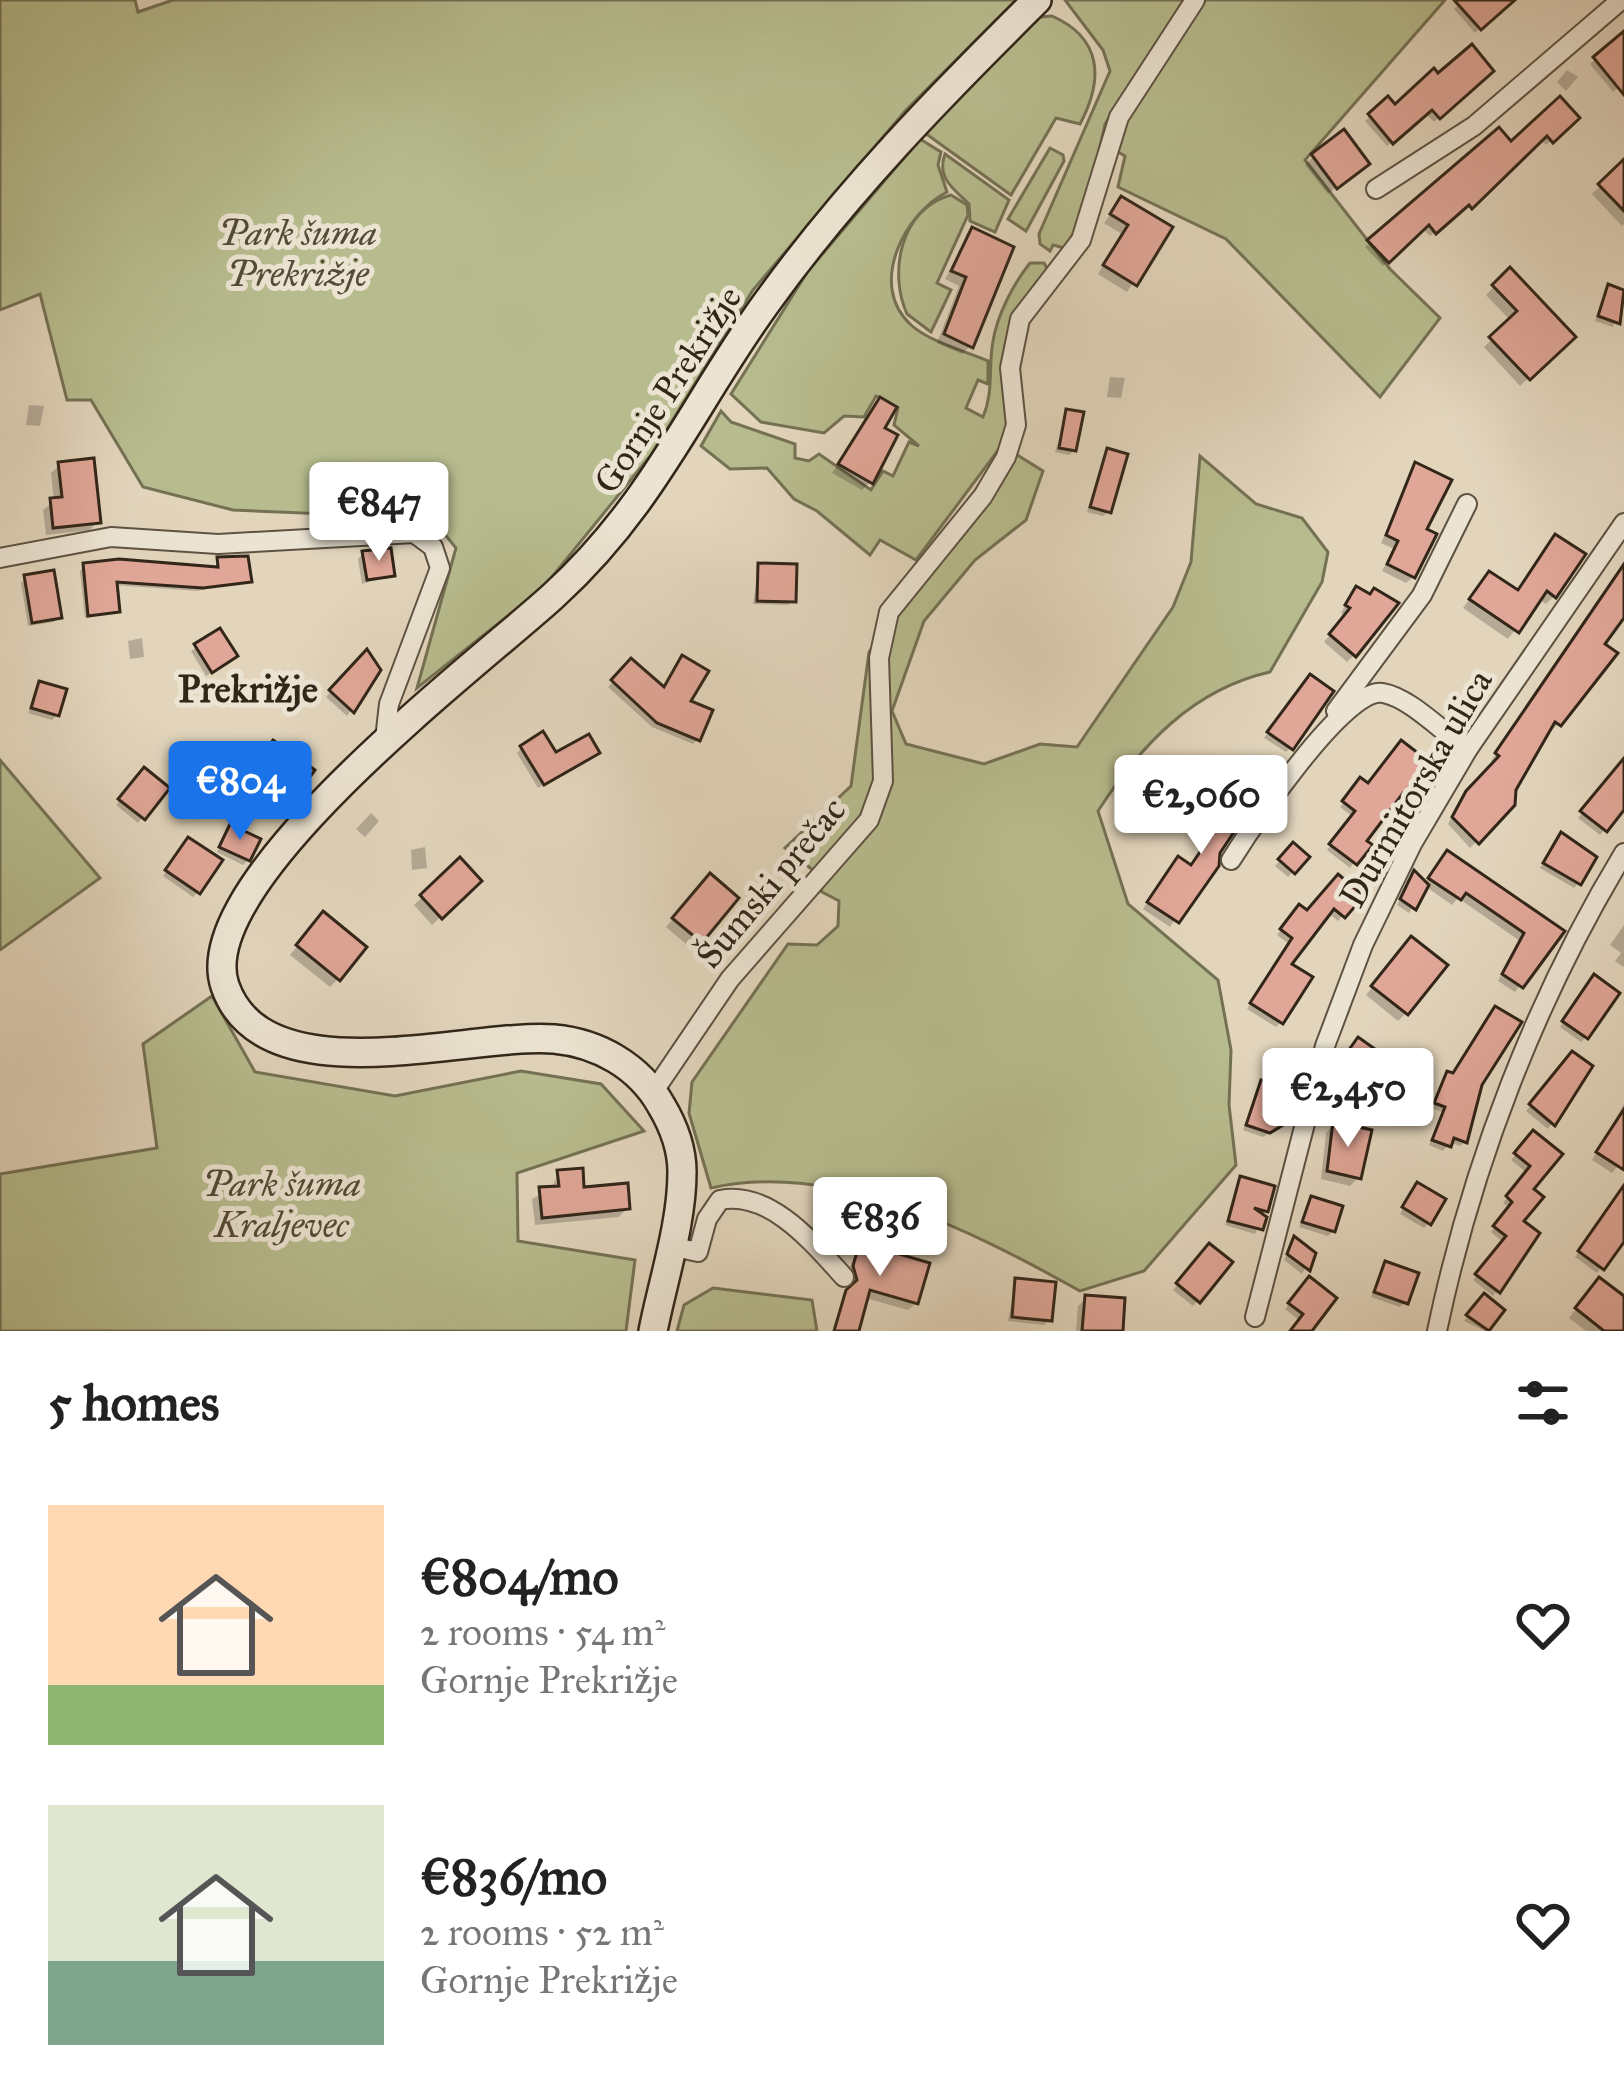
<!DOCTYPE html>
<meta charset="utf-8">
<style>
:root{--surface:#fff;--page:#f2f2f2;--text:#222;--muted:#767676;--accent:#1a73e8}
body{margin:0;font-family:"IM FELL Great Primer",serif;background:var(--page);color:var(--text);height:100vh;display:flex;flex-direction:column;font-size:45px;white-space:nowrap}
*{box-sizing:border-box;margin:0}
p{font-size:39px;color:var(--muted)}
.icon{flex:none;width:66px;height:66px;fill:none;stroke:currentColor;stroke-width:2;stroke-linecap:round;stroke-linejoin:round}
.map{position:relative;height:1331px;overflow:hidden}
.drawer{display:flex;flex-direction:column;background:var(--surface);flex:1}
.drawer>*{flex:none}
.price{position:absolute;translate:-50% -102px;padding:0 27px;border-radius:12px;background:#fff;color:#222;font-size:39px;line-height:78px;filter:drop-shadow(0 3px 6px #0008)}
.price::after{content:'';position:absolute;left:50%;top:72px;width:36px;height:27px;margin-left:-18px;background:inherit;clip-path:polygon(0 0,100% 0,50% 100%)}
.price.on{background:var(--accent);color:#fff}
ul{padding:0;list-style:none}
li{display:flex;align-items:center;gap:36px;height:300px;padding:0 48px}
li span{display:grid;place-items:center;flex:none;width:336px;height:240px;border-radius:0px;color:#555}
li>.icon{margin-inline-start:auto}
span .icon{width:144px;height:144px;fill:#fffc;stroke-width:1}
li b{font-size:51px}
h2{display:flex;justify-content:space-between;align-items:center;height:144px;padding:0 48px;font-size:51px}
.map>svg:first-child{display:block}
</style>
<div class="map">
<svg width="1624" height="1331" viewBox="0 0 1624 1331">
<rect width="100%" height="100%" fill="#e2d5bc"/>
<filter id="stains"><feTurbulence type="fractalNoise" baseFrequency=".00167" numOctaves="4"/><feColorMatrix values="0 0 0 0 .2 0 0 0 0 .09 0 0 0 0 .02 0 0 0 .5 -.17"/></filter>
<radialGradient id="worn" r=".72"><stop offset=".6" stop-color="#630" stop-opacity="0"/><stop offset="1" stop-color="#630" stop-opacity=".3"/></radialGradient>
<g fill="#b7bc8e" stroke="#747154" stroke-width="3">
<polygon points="0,0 135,0 138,12 173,0 1016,0 906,110 753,290 651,455 543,588 417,688 456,548 439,527 400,517 233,510 143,487 91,400 67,400 40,294 0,310"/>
<polygon points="1065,0 1187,0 1105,124 1085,215 1064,248 1053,245 1050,251 1040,244 1039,234 1110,71 1103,50"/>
<polygon points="1202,0 1445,0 1305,160 1390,269 1440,318 1380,397 1226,239 1118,187 1125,156 1111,148 1148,80"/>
<path d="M 1052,16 C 1102,38 1104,79 1080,124 L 1056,118 L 1011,195 L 925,133 L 1040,17 Z"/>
<path d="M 920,139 L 941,152 L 938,165 L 947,192 C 905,213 867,285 911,325 C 930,342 965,351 988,361 L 988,384 L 978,380 L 966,408 L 983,417 C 994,391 988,368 993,341 C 997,316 1013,284 1030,263 L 1044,263 L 1049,272 L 1024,302 L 1005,441 L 916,560 L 880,540 L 870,555 L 817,511 L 794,499 L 767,468 L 730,469 L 701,446 L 721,411 L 731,422 L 795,444 L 795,458 L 809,461 L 819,454 L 871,490 L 883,471 L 893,476 L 909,442 L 919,446 L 894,425 L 898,408 L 876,396 L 864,417 L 844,416 L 824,433 L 761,422 L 731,394 L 808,271 Z"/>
<polygon points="1050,148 1063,155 1064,161 1026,231 1008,219"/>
<path d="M 945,154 L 1009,200 L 995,232 L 970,221 L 969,204 C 954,189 936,178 945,154 Z"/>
<path d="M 951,195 L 967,205 L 968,215 L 937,283 L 951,290 L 931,332 L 907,314 C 888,272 901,208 951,195 Z"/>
<path d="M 1014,453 L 1043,471 L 1026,520 L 975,560 L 924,621 L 892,711 L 906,744 L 984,764 L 1040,744 L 1077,747 L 1173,607 L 1191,562 L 1200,456 L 1256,504 L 1302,518 L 1328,552 L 1322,582 L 1270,672 C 1193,689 1140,746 1098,811 L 1128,904 L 1218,980 L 1231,1050 L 1229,1105 L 1236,1165 L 1144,1271 L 1080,1291 C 974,1232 836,1160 711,1188 L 689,1113 L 692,1082 L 788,944 L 817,945 L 838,926 L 839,901 L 822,892 L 814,871 L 785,848 L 851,786 L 869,652 Z"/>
<polygon points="0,760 100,878 0,950"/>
<polygon points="212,996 255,1072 395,1096 521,1071 601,1084 644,1131 517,1173 518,1241 635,1260 626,1331 0,1331 0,1174 157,1148 143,1044"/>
<polygon points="713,1288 812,1300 817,1331 677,1331 684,1305"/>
</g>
<g fill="#0003">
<polygon points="1463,0 1511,0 1475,33 1454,9"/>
<polygon points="1624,32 1624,82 1613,92 1590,64"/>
<polygon points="1567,70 1578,77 1566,91 1557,82"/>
<polygon points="1490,71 1434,122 1425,113 1387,146 1365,121 1388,100 1395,108 1438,77"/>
<polygon points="1575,118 1546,145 1540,139 1488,191 1430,236 1422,228 1383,266 1365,247 1498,131 1511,145"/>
<polygon points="1313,157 1358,171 1328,194 1305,165"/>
<polygon points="1624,163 1624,224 1622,226 1592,194"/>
<polygon points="1122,199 1169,228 1127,292 1098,274 1122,234 1104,223"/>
<polygon points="972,230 970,346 962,354 937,343 959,286 945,279"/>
<polygon points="1510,271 1572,337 1520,386 1484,347 1511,321 1486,295"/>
<polygon points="1609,288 1624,293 1613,327 1595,321"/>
<polygon points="1110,377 1125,378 1121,398 1107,397"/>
<polygon points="880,401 870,482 862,490 832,473"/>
<polygon points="29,405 44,406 40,426 26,425"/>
<polygon points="1067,412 1074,450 1069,455 1055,452"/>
<polygon points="1108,451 1108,512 1103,516 1087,512"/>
<polygon points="60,465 98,521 90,530 46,535 43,510 54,501 51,473"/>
<polygon points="1416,465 1423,530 1413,577 1406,583 1382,571 1394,549 1381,543"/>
<polygon points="1548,546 1554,596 1546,604 1538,599 1508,639 1463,608 1481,583 1516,593"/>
<polygon points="363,554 392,575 362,584 358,559"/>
<polygon points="218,560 249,581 197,591 114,585 117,611 85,618 80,571 84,566 215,570"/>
<polygon points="759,566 793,600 788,605 753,604"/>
<polygon points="1624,568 1624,612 1558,724 1552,730 1547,727 1513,789 1512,804 1470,848 1448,824 1460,801 1495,764 1491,761"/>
<polygon points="26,578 59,617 54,622 28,626 21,583"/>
<polygon points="1350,597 1369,597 1354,655 1347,662 1324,642 1346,616 1341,613"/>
<polygon points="219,632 229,661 206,676 191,651"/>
<polygon points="142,638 144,657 130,659 128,641"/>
<polygon points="366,654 378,670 347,716 326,697"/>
<polygon points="631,662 663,690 686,702 698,739 693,744 652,727 608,687"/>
<polygon points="1306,683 1291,748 1286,752 1264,738"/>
<polygon points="40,684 57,715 52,720 28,713"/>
<polygon points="522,748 555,756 591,757 538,788 517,753"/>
<polygon points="1397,749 1408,796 1403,801 1397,796 1350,868 1327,850 1353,817 1340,807 1356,786 1367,786"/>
<polygon points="265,752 291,798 283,806 245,780"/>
<polygon points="1623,764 1624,805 1600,835 1578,818"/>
<polygon points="139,776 166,788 138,823 116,805"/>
<polygon points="1225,792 1217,852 1170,927 1143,909 1172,866 1190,868 1207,843 1194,836"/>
<polygon points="371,813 379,821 365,837 356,829"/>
<polygon points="230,828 248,860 243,865 217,852"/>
<polygon points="1556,841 1578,883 1574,888 1540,868"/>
<polygon points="184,845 198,892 193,897 163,876"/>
<polygon points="1293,846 1306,857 1288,877 1275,866"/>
<polygon points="425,847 427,868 412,870 411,850"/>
<polygon points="1441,860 1561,932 1515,992 1498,981 1520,941 1458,898 1452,905 1425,886 1409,913 1397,905 1410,879 1425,884"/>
<polygon points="460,862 478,881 432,925 414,905"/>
<polygon points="702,885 700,941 692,949 666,927"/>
<polygon points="1359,896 1338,921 1327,912 1288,964 1281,1022 1276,1027 1247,1009 1289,944 1277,935 1294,913"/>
<polygon points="316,923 338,979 330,987 290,955"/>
<polygon points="1624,925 1624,967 1615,961 1621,953 1610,945"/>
<polygon points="1403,948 1406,1013 1398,1021 1366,995"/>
<polygon points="1590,983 1586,1037 1581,1042 1560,1027"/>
<polygon points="1354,1045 1356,1086 1348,1088 1336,1117 1321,1107 1328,1082"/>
<polygon points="1568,1060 1589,1067 1548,1129 1526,1111"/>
<polygon points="1447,1075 1482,1085 1465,1141 1460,1146 1450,1142 1443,1151 1429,1145 1442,1112 1431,1108"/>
<polygon points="1261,1083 1275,1129 1263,1137 1243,1130"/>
<polygon points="1624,1104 1624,1158 1612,1173 1592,1160"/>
<polygon points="1334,1125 1358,1178 1350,1186 1321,1179 1326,1133"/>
<polygon points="1534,1134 1530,1190 1520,1221 1536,1234 1493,1296 1473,1280 1503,1242 1491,1232 1510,1208 1503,1203 1527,1173 1511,1160"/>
<polygon points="559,1173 582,1190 627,1208 619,1217 535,1225 532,1199 551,1189"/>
<polygon points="1241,1179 1265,1210 1255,1234 1225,1225"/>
<polygon points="1413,1191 1429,1223 1424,1228 1400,1214"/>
<polygon points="1311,1199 1333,1231 1328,1236 1299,1227"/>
<polygon points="1624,1199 1624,1237 1597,1273 1575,1257 1615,1201"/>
<polygon points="865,1231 916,1303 908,1310 865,1298 856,1330 861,1331 837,1331 851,1281 846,1276"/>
<polygon points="1294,1240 1312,1254 1302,1274 1284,1260"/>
<polygon points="1204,1252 1229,1263 1193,1306 1173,1290"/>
<polygon points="1385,1264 1405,1302 1400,1307 1371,1297"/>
<polygon points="1016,1281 1049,1320 1044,1325 1008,1321"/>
<polygon points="1304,1285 1333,1299 1300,1321 1285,1309"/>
<polygon points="1591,1289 1624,1300 1624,1331 1586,1331 1569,1318"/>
<polygon points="1086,1298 1120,1331 1076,1331 1078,1306"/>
<polygon points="1479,1302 1501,1310 1485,1331 1464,1321"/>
</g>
<g fill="#e0a697" stroke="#322619" stroke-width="3">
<polygon points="1454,0 1515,0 1481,30"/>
<polygon points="1624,31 1624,95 1593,57"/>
<polygon points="1472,44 1494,71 1440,119 1432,110 1393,144 1368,114 1388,96 1395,104 1434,68 1438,73"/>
<polygon points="1560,96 1580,118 1553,143 1547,136 1472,209 1469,205 1436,234 1429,225 1389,263 1367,240 1499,127 1511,141"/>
<polygon points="1344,129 1370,164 1337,189 1311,154"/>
<polygon points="1624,159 1624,211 1598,184"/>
<polygon points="1121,196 1173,227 1137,286 1103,265 1128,225 1110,214"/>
<polygon points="972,227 1014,247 973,348 944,334 966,277 951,271"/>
<polygon points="1510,267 1576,337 1530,380 1489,337 1517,311 1492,285"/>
<polygon points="1608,284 1624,290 1620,324 1598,316"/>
<polygon points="880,397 897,407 885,428 898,435 873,484 838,464"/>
<polygon points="1066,409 1084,412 1076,451 1059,448"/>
<polygon points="1107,448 1128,454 1111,513 1090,507"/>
<polygon points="94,458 101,523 53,528 50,498 62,497 58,462"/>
<polygon points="1415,462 1452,480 1427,529 1437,534 1415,578 1387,564 1398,541 1386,535"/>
<polygon points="1555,534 1586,554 1556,598 1547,591 1519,633 1469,599 1489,571 1518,590"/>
<polygon points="391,548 395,576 367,580 362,551"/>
<polygon points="248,556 252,582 203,588 117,582 120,612 88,616 83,563 119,559 218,567 217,557"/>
<polygon points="758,563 797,564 796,602 757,601"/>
<polygon points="1624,564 1624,618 1605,644 1618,653 1561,726 1555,722 1516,790 1515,805 1479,844 1452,817 1466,791 1499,756 1495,753"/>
<polygon points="54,570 62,618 32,623 24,575"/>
<polygon points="1356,586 1370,594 1374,588 1399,603 1356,657 1329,634 1350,608 1345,605"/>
<polygon points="220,628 238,656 212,673 194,644"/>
<polygon points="367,649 381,670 354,713 329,690"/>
<polygon points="682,655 709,671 691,701 713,710 700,741 657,723 611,680 631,658 664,687"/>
<polygon points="1310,674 1334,691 1293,750 1267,732"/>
<polygon points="39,681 67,689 59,716 31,708"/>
<polygon points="543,731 556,752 589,734 600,753 544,785 520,746"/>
<polygon points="273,740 315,770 293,800 251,770"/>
<polygon points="1401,740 1435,766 1410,798 1403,793 1367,841 1373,845 1357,865 1329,844 1355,811 1342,801 1360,777 1368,783"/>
<polygon points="1624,758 1624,810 1607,832 1580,811"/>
<polygon points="144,767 170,788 145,820 118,799"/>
<polygon points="1231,782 1254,802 1220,853 1219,866 1179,923 1147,902 1178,856 1191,865 1211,836 1198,828"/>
<polygon points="230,824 261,839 250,861 219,847"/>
<polygon points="1561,832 1597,857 1581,885 1543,863"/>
<polygon points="188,837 223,860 200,894 165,870"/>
<polygon points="1293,842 1310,857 1295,874 1278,859"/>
<polygon points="1447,850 1565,931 1523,988 1502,974 1524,933 1466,893 1461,900 1428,878"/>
<polygon points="460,857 482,881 442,919 420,895"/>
<polygon points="1414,870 1429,885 1416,910 1400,899"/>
<polygon points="710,873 739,898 702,943 672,918"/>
<polygon points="1338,874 1364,896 1345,918 1334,909 1292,964 1313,977 1283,1024 1250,1003 1292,938 1280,929 1299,904 1307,910"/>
<polygon points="323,911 367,947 340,981 296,945"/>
<polygon points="1411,936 1448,965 1408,1015 1371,986"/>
<polygon points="1594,974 1620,993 1588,1039 1562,1021"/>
<polygon points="1495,1006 1522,1022 1482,1085 1467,1143 1454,1138 1451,1147 1432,1140 1445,1107 1434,1103 1447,1071 1453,1073"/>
<polygon points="1358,1037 1382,1054 1358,1088 1352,1083 1343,1114 1324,1102 1332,1074"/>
<polygon points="1572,1051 1593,1066 1555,1126 1529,1104"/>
<polygon points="1261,1080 1289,1090 1283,1125 1270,1133 1246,1125"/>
<polygon points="1624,1109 1624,1170 1596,1152"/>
<polygon points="1333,1121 1372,1130 1361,1179 1327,1171"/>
<polygon points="1533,1130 1563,1154 1534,1189 1544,1197 1524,1221 1540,1233 1500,1293 1475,1274 1506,1236 1493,1226 1512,1202 1506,1196 1530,1166 1514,1153"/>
<polygon points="583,1168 584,1187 628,1183 630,1209 542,1218 539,1187 559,1186 557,1170"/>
<polygon points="1240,1176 1275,1186 1268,1212 1254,1208 1267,1217 1263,1230 1228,1221"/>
<polygon points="1417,1182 1446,1199 1431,1225 1402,1207"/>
<polygon points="1624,1185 1624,1242 1604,1270 1578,1251"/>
<polygon points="1311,1196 1343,1206 1335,1232 1302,1222"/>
<polygon points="864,1227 887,1234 882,1249 930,1263 918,1304 870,1290 859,1331 834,1331 846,1290 857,1280 853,1266"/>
<polygon points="1294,1236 1316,1253 1310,1271 1287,1254"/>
<polygon points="1209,1243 1233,1262 1200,1303 1176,1283"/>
<polygon points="1385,1261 1419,1273 1408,1304 1374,1292"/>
<polygon points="1309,1276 1337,1298 1312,1331 1290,1331 1303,1314 1288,1303"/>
<polygon points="1599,1277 1624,1296 1624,1331 1604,1331 1575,1308"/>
<polygon points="1015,1278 1056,1282 1052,1321 1012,1317"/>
<polygon points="1484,1293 1505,1310 1489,1331 1466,1315"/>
<polygon points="1085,1295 1125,1298 1123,1331 1082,1331"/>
</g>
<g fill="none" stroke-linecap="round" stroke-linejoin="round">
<g stroke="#5e5242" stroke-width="22">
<g id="street">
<polyline points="1376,189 1474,126 1621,0"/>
<polyline points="0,558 111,537 218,544 414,533 433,547 440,568 389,704 385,739"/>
<polyline points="1336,711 1422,595 1467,504"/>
<path d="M 1231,860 C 1252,827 1345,686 1383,693 C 1411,698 1444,734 1468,749"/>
<polyline points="654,1091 730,979 869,820 883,781 879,658 889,612 983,496 1006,457 1016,425 1010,368 1020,319 1081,240 1119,117 1195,0"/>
<path d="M 670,1246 L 698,1252 L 707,1219 L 720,1200 C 770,1190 813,1243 844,1277"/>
<polyline points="1255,1317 1325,1046 1363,945 1412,844 1468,749 1624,523"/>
<path d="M 1437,1331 C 1472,1164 1536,998 1624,853"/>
</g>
</g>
<g stroke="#322619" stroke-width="32">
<path id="secondary" d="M 653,1331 C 663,1280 682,1224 682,1172 C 682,1148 673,1125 661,1105 C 639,1066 598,1043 554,1039 C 470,1032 264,1099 225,986 C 189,882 481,662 553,596 C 654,504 691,407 767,302 C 847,191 940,96 1037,0"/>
</g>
<use href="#street" stroke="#ece4d3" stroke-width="18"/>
<use href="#secondary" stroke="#ece4d3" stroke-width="27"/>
</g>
<g text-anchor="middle" stroke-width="10" stroke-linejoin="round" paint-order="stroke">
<g font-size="36" font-style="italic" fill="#534c36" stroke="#ece4d3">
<text x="298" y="245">Park šuma<tspan x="298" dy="41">Prekrižje</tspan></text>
<text x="282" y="1196">Park šuma<tspan x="282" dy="41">Kraljevec</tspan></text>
</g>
<g font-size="36" fill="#322619" stroke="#ece4d3">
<text transform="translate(667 389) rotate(-57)" y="13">Gornje Prekrižje</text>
<text transform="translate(1415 788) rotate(-60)" y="13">Durmitorska ulica</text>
<text transform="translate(770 882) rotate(-50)" y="13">Šumski prečac</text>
</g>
<g font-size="39" font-weight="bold" fill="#322619" stroke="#ece4d3">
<text x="248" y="702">Prekrižje</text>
</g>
</g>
<rect width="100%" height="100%" filter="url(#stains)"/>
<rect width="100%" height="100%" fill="url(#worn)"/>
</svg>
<b class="price" style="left:379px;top:564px">€847</b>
<b class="price on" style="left:240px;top:843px">€804</b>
<b class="price" style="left:1201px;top:857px">€2,060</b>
<b class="price" style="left:1348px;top:1150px">€2,450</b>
<b class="price" style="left:880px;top:1279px">€836</b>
</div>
<section class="drawer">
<h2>5 homes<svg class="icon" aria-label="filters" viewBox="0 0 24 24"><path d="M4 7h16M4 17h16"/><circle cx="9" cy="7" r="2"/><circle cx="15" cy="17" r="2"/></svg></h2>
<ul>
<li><span style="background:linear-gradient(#ffd9b3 75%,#8fb573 0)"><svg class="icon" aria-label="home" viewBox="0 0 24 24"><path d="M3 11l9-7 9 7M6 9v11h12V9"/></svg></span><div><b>€804/mo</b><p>2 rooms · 54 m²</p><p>Gornje Prekrižje</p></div><svg class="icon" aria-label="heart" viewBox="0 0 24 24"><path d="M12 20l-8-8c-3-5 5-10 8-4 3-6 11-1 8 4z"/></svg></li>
<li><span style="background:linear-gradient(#dfe7d0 65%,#7fa58c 0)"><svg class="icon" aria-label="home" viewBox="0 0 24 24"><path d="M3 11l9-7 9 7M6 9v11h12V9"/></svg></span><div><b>€836/mo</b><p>2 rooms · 52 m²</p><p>Gornje Prekrižje</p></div><svg class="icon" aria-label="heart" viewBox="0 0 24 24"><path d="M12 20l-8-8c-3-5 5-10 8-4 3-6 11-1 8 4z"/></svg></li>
</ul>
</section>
